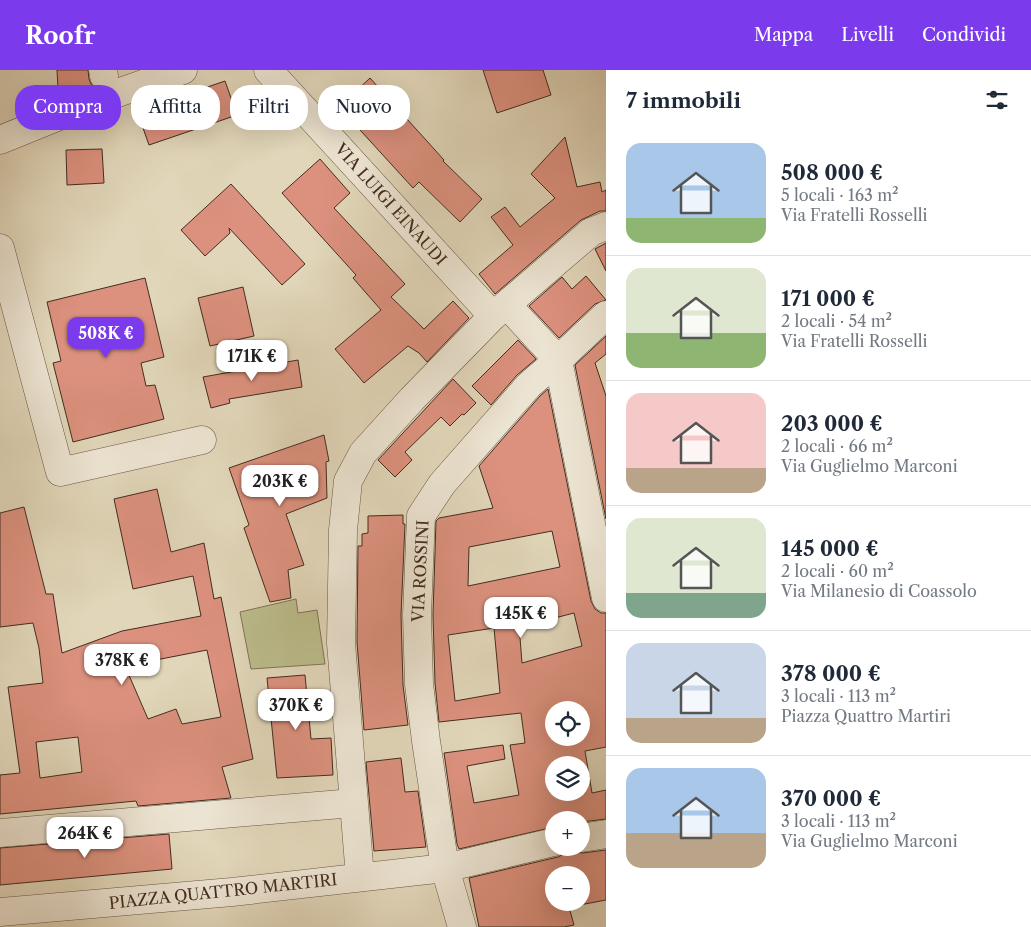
<!DOCTYPE html>
<html lang="it">
<meta charset="utf-8">
<style>
:root{--surface:#fff;--page:#f6f6f7;--text:#1f2937;--muted:#747a83;--line:#e0e1e3;--accent:#7c3aed}
body{margin:0;font-family:"Libre Caslon Text",serif;background:var(--page);color:var(--text);height:100vh;display:flex;flex-direction:column;font-size:19px;white-space:nowrap}
*{box-sizing:border-box;margin:0}
p{font-size:16px;color:var(--muted)}
.icon{flex:none;width:28px;height:28px;fill:none;stroke:currentColor;stroke-width:2;stroke-linecap:round;stroke-linejoin:round}
.map{position:relative;flex:1;overflow:hidden}
.drawer{display:flex;flex-direction:column;background:var(--surface);width:425px}
.drawer>*{flex:none}
.guide{position:absolute;left:15px;top:15px;width:475px;height:45px;display:flex;gap:10px}
.fabs{position:absolute;left:545px;top:631px;display:grid;gap:10px}
.fabs a{display:grid;place-items:center;width:45px;height:45px;border-radius:50%;background:var(--surface);box-shadow:0 5px 20px #0002;font-size:25px}
.price{position:absolute;translate:-50% -42px;padding:0 11px;border-radius:10px;background:#fff;color:#222;font-size:16px;line-height:32px;filter:drop-shadow(0 1px 2px #0008)}
.price::after{content:'';position:absolute;left:50%;top:30px;width:15px;height:11px;margin-left:-8px;background:inherit;clip-path:polygon(0 0,100% 0,50% 100%)}
.price.selected{background:var(--accent);color:#fff}
ul{padding:0;list-style:none}
li{display:flex;align-items:center;gap:15px;height:125px;padding:0 20px}
li+li{border-top:1px solid var(--line)}
li span{display:grid;place-items:center;flex:none;width:140px;height:100px;border-radius:15px;color:#555}
li>.icon{margin-inline-start:auto}
span .icon{width:60px;height:60px;fill:#fffc;stroke-width:1}
li b{font-size:21px}
h2{display:flex;justify-content:space-between;align-items:center;height:60px;padding:0 20px;font-size:21px}
.chip{padding:0 18px;border-radius:20px;background:var(--surface);box-shadow:0 5px 20px #0002;font-size:18px;line-height:45px}
.chip.selected{background:var(--accent);color:#fff}
header{display:flex;align-items:center;gap:30px;box-sizing:border-box;height:70px;padding:0 25px;background:var(--accent);color:#fff}
header strong{font-size:24px}
nav{display:flex;gap:28px;margin-inline-start:auto;font-size:18px}
main{display:flex;flex:1;min-height:0}
.map>svg:first-child{display:block}
</style>
<header>
<strong>Roofr</strong>
<nav><a>Mappa</a><a>Livelli</a><a>Condividi</a></nav>
</header>
<main>
<div class="map">
<svg width="606" height="857" viewBox="0 0 606 857">
<rect width="100%" height="100%" fill="#e1d6b9"/>
<filter id="stains"><feTurbulence type="fractalNoise" baseFrequency=".004" numOctaves="4"/><feColorMatrix values="0 0 0 0 .2 0 0 0 0 .09 0 0 0 0 .02 0 0 0 .5 -.17"/></filter>
<radialGradient id="worn" r=".72"><stop offset=".6" stop-color="#630" stop-opacity="0"/><stop offset="1" stop-color="#630" stop-opacity=".3"/></radialGradient>
<polygon fill="#bbbb8a" stroke="#7f7454" points="296,529 298,543 317,540 325,594 251,599 240,542"/>
<g fill="#dc917e" stroke="#432d1f" fill-rule="evenodd">
<polygon points="57,0 88,0 89,9 92,16 58,19"/>
<polygon points="483,0 543,0 551,25 497,43"/>
<polygon points="370,8 444,90 443,91 482,129 460,152 419,112 413,118 339,37"/>
<polygon points="225,11 237,45 149,75 137,41"/>
<polygon points="565,67 577,117 600,112 602,122 606,120 606,141 600,141 581,150 495,224 479,204 513,175 491,147 505,137 520,157 555,128 531,104"/>
<polygon points="102,79 104,113 67,115 66,80"/>
<polygon points="320,89 350,123 334,138 405,214 391,227 424,259 453,231 469,248 427,292 419,283 408,276 364,313 335,279 381,240 353,208 356,205 282,123"/>
<polygon points="231,114 305,194 282,215 229,158 230,163 205,186 181,160"/>
<polygon points="606,173 606,201 595,179"/>
<polygon points="586,206 606,230 595,234 559,268 529,236 562,207 572,219"/>
<polygon points="145,208 164,287 141,293 146,316 155,315 164,349 73,372 53,293 61,291 47,232"/>
<polygon points="243,217 254,266 210,276 198,228"/>
<polygon points="606,266 606,284 595,293 606,326 606,449 575,295"/>
<polygon points="518,270 536,289 517,305 491,335 472,316"/>
<polygon points="298,290 302,317 229,329 230,333 211,338 203,307"/>
<polygon points="453,309 476,333 464,345 462,344 450,356 441,347 405,382 412,390 395,407 378,390"/>
<path d="M 548,319 L 591,531 L 595,539 L 601,543 L 606,543 L 606,677 L 585,681 L 592,723 L 606,720 L 606,749 L 581,752 L 581,750 L 554,750 L 554,757 L 459,779 L 457,774 L 444,683 L 503,675 L 505,689 L 467,696 L 474,733 L 519,725 L 510,675 L 525,673 L 521,643 L 439,652 L 435,613 L 433,545 L 436,451 L 439,448 L 493,438 L 479,396 L 540,326 ZM 552,461 L 560,497 L 468,516 L 469,477 ZM 574,543 L 582,576 L 522,593 L 519,555 L 543,551 ZM 494,558 L 500,623 L 455,631 L 448,565 ZM 554,640 L 581,640 L 581,668 L 554,668 ZM 554,695 L 581,695 L 581,722 L 554,722 Z"/>
<polygon points="324,365 329,391 326,392 327,428 286,444 304,495 288,500 291,528 270,532 244,458 249,455 229,398"/>
<path d="M 157,419 L 171,482 L 204,473 L 214,529 L 221,527 L 253,689 L 222,697 L 231,728 L 138,736 L 136,731 L 0,744 L 0,705 L 20,703 L 8,617 L 43,613 L 39,578 L 33,553 L 0,557 L 0,443 L 24,437 L 46,524 L 53,524 L 62,583 L 122,561 L 201,546 L 193,506 L 133,519 L 114,429 ZM 207,580 L 221,647 L 182,654 L 176,639 L 148,649 L 125,596 ZM 78,667 L 82,702 L 40,708 L 36,672 Z"/>
<polygon points="403,445 403,454 405,454 401,545 403,615 408,655 364,660 357,572 358,476 362,476 362,464 368,463 368,446"/>
<polygon points="305,605 311,669 331,668 333,705 277,708 267,608"/>
<polygon points="401,688 405,722 418,721 426,777 374,781 366,692"/>
<polygon points="169,764 172,799 0,815 0,778"/>
<path d="M 568,778 L 575,782 L 583,783 L 606,780 L 606,830 L 569,837 L 574,855 L 564,857 L 479,857 L 469,808 L 558,787 L 564,784 ZM 554,805 L 581,805 L 581,832 L 554,832 Z"/>
</g>
<g fill="none" stroke-linecap="round" stroke-linejoin="round">
<g stroke="#6a5746" stroke-width="29">
<g id="minor">
<polyline points="103,0 104,6"/>
<polyline points="268,0 493,246"/>
<polyline points="0,70 106,27 183,0"/>
<polyline points="0,178 60,402 202,370"/>
<polyline points="507,235 558,290 606,528"/>
<polyline points="0,763 353,733"/>
<polyline points="581,768 606,764"/>
<polyline points="360,807 341,573 343,460 348,411 363,383 412,329 493,246 591,162 606,156"/>
<polyline points="0,842 232,822 445,798 554,772"/>
<polyline points="462,857 445,798 426,671 419,614 417,545 421,446 442,414 529,315 558,290 606,245"/>
</g>
</g>
<use href="#minor" stroke="#ece4d2" stroke-width="28"/>
</g>
<g text-anchor="middle" stroke-width="5" stroke-linejoin="round" paint-order="stroke">
<g font-size="16" fill="#432d1f" stroke="#ece4d2">
<text transform="translate(391 134) rotate(48)" y="6">VIA LUIGI EINAUDI</text>
<text transform="translate(420 501) rotate(-87)" y="6">VIA ROSSINI</text>
<text transform="translate(223 821) rotate(-6)" y="6">PIAZZA QUATTRO MARTIRI</text>
</g>
</g>
<rect width="100%" height="100%" filter="url(#stains)"/>
<rect width="100%" height="100%" fill="url(#worn)"/>
</svg>
<div class="fabs">
<a><svg class="icon" aria-label="locate" viewBox="0 0 24 24"><circle cx="12" cy="12" r="6"/><path d="M12 2v4M12 18v4M2 12h4M18 12h4"/></svg></a>
<a><svg class="icon" aria-label="layers" viewBox="0 0 24 24"><path d="M12 4l9 5-9 5-9-5zM3 14l9 5 9-5"/></svg></a>
<a>+</a>
<a>−</a>
</div>
<b class="price selected" style="left:106px;top:289px">508K €</b>
<b class="price" style="left:252px;top:312px">171K €</b>
<b class="price" style="left:280px;top:437px">203K €</b>
<b class="price" style="left:521px;top:569px">145K €</b>
<b class="price" style="left:122px;top:616px">378K €</b>
<b class="price" style="left:296px;top:661px">370K €</b>
<b class="price" style="left:85px;top:789px">264K €</b>
<div class="guide">
<a class="chip selected">Compra</a>
<a class="chip">Affitta</a>
<a class="chip">Filtri</a>
<a class="chip">Nuovo</a>
</div>
</div>
<section class="drawer">
<h2>7 immobili<svg class="icon" aria-label="filters" viewBox="0 0 24 24"><path d="M4 7h16M4 17h16"/><circle cx="9" cy="7" r="2"/><circle cx="15" cy="17" r="2"/></svg></h2>
<ul>
<li><span style="background:linear-gradient(#a9c7e8 75%,#8fb573 0)"><svg class="icon" aria-label="home" viewBox="0 0 24 24"><path d="M3 11l9-7 9 7M6 9v11h12V9"/></svg></span><div><b>508 000 €</b><p>5 locali · 163 m²</p><p>Via Fratelli Rosselli</p></div></li>
<li><span style="background:linear-gradient(#dfe7d0 65%,#8fb573 0)"><svg class="icon" aria-label="home" viewBox="0 0 24 24"><path d="M3 11l9-7 9 7M6 9v11h12V9"/></svg></span><div><b>171 000 €</b><p>2 locali · 54 m²</p><p>Via Fratelli Rosselli</p></div></li>
<li><span style="background:linear-gradient(#f6c9c9 75%,#b9a48a 0)"><svg class="icon" aria-label="home" viewBox="0 0 24 24"><path d="M3 11l9-7 9 7M6 9v11h12V9"/></svg></span><div><b>203 000 €</b><p>2 locali · 66 m²</p><p>Via Guglielmo Marconi</p></div></li>
<li><span style="background:linear-gradient(#dfe7d0 75%,#7fa58c 0)"><svg class="icon" aria-label="home" viewBox="0 0 24 24"><path d="M3 11l9-7 9 7M6 9v11h12V9"/></svg></span><div><b>145 000 €</b><p>2 locali · 60 m²</p><p>Via Milanesio di Coassolo</p></div></li>
<li><span style="background:linear-gradient(#c9d6e8 75%,#b9a48a 0)"><svg class="icon" aria-label="home" viewBox="0 0 24 24"><path d="M3 11l9-7 9 7M6 9v11h12V9"/></svg></span><div><b>378 000 €</b><p>3 locali · 113 m²</p><p>Piazza Quattro Martiri</p></div></li>
<li><span style="background:linear-gradient(#a9c7e8 65%,#b9a48a 0)"><svg class="icon" aria-label="home" viewBox="0 0 24 24"><path d="M3 11l9-7 9 7M6 9v11h12V9"/></svg></span><div><b>370 000 €</b><p>3 locali · 113 m²</p><p>Via Guglielmo Marconi</p></div></li>
</ul>
</section>
</main>
